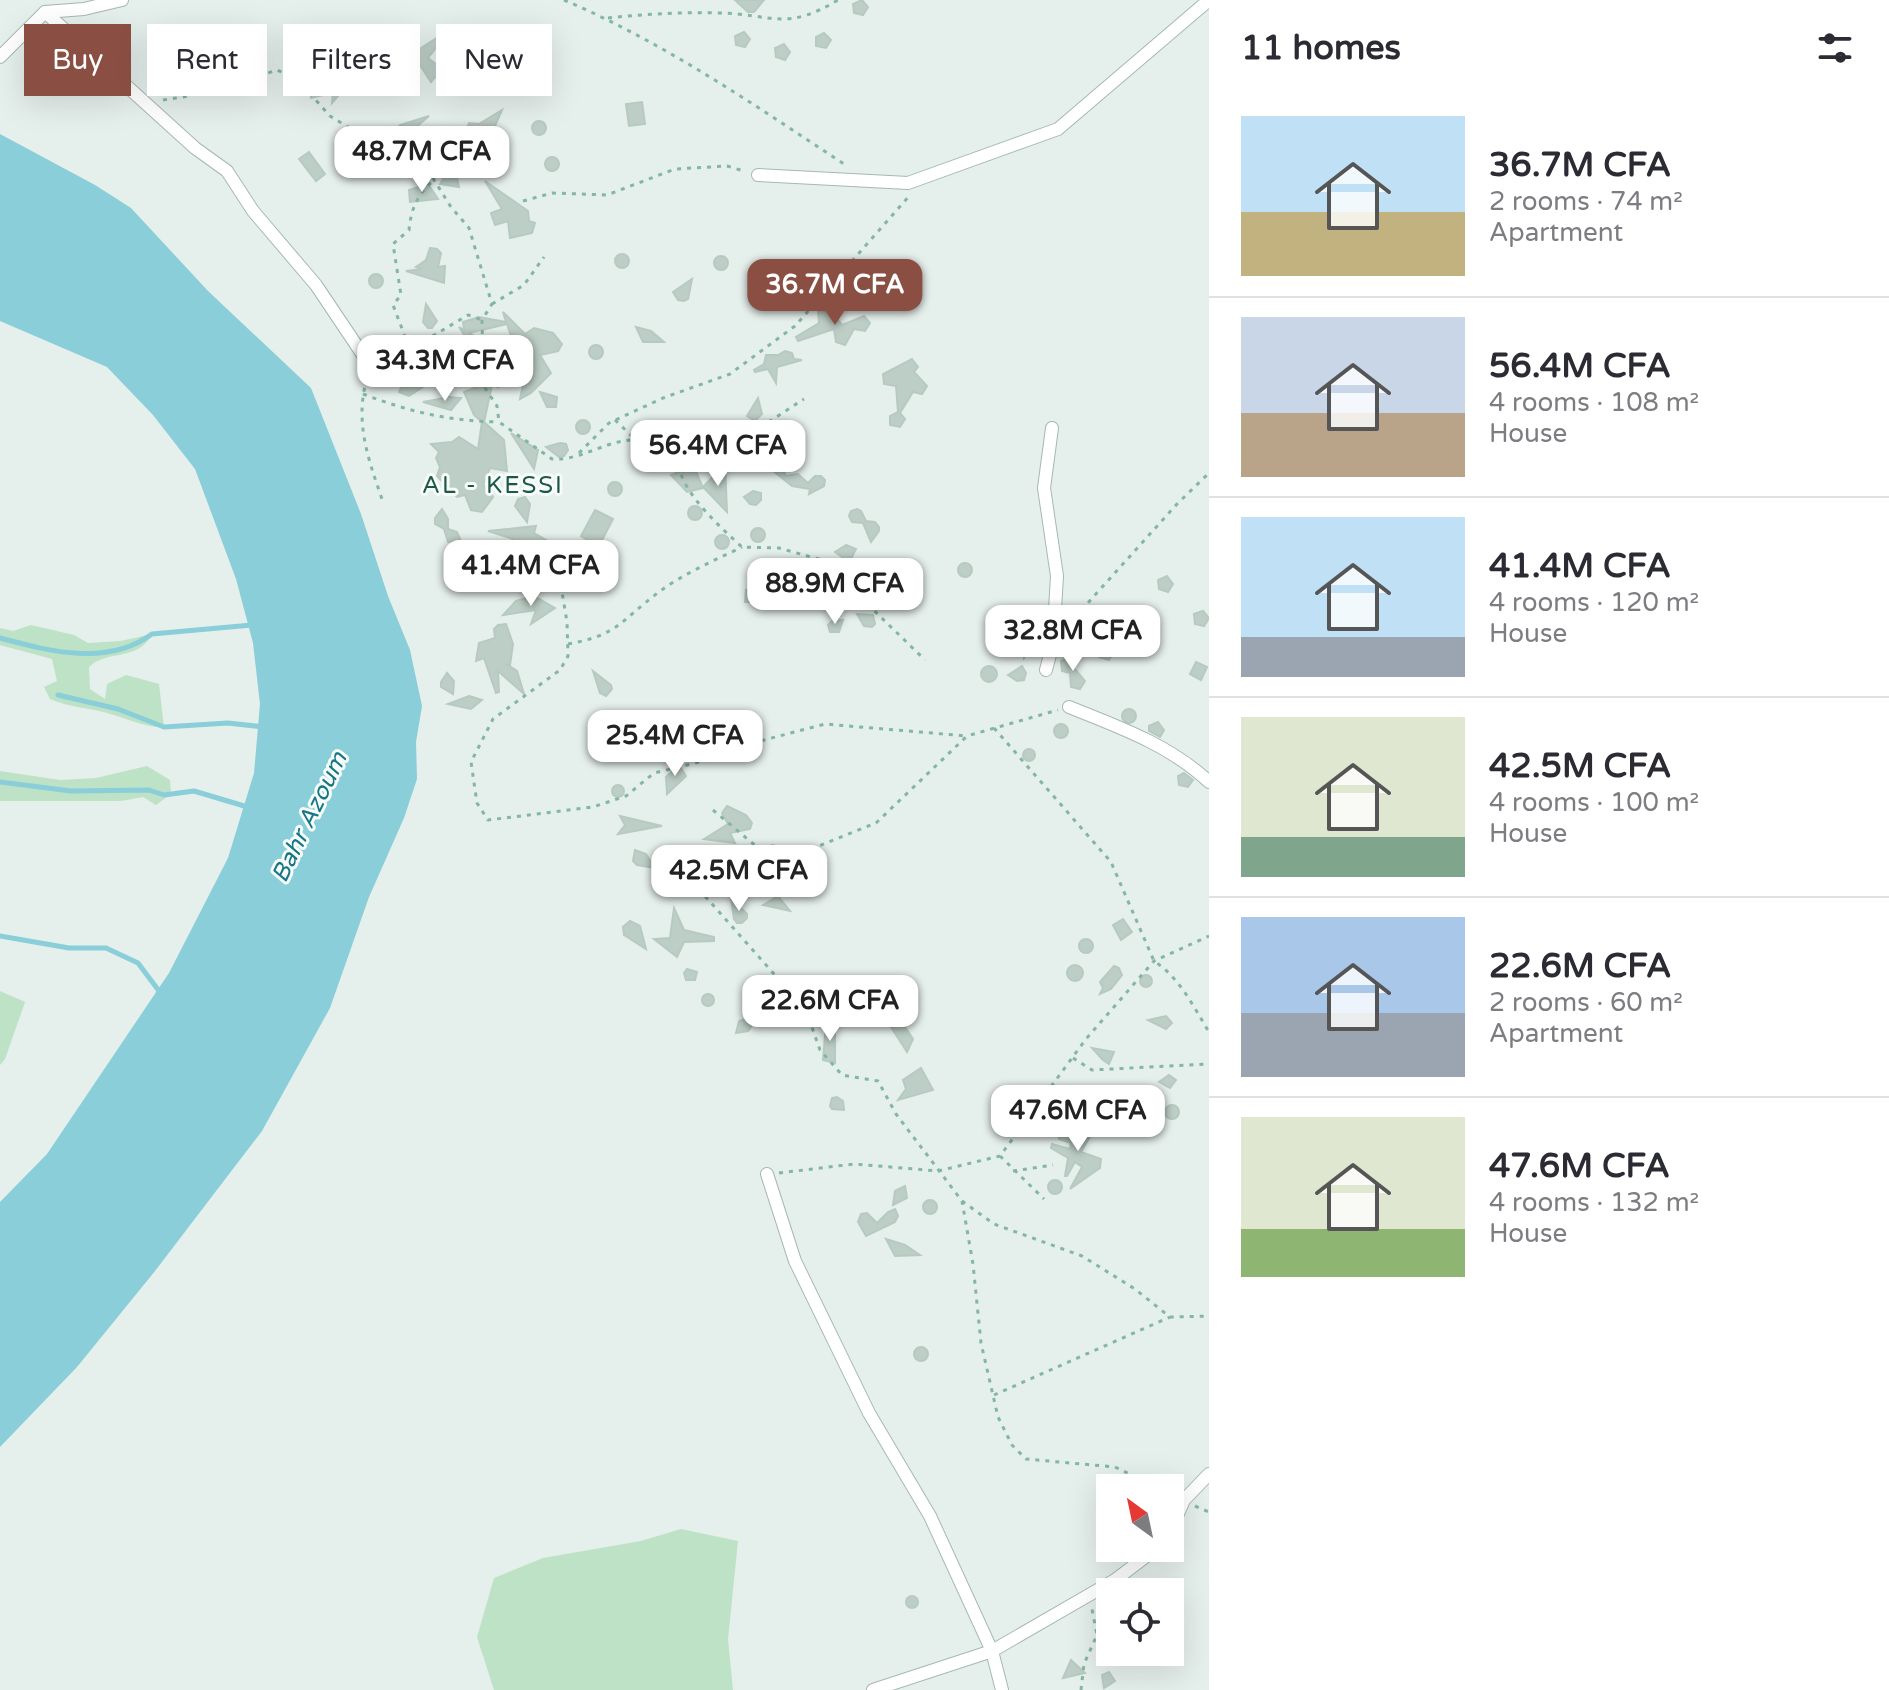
<!DOCTYPE html>
<meta charset="utf-8">
<style>
:root{--surface:#fff;--page:#f2f2f3;--text:#2b2b33;--muted:#7c7c81;--line:#e1e1e2;--accent:#8a4f42}
body{margin:0;font-family:"Varela Round",sans-serif;background:var(--page);color:var(--text);height:100vh;display:flex;flex-direction:column;font-size:30px;white-space:nowrap}
*{box-sizing:border-box;margin:0}
p{font-size:26px;color:var(--muted)}
.icon{flex:none;width:44px;height:44px;fill:none;stroke:currentColor;stroke-width:2;stroke-linecap:round;stroke-linejoin:round}
.map{position:relative;flex:1;overflow:hidden}
.sheet{display:flex;flex-direction:column;background:var(--surface);width:680px}
.sheet>*{flex:none}
.top-card{position:absolute;left:24px;top:24px;width:760px;height:72px;display:flex;gap:16px}
.needle{width:52px;rotate:327deg}
.tools{position:absolute;left:1096px;top:1474px;display:grid;gap:16px}
.tools a{display:grid;place-items:center;width:88px;height:88px;border-radius:0px;background:var(--surface);box-shadow:0 8px 32px #0002;font-size:40px}
.price{position:absolute;translate:-50% -68px;padding:0 18px;border-radius:16px;background:#fff;color:#222;font-size:26px;line-height:52px;filter:drop-shadow(0 2px 4px #0008)}
.price::after{content:'';position:absolute;left:50%;top:48px;width:24px;height:18px;margin-left:-12px;background:inherit;clip-path:polygon(0 0,100% 0,50% 100%)}
.price.selected{background:var(--accent);color:#fff}
ul{padding:0;list-style:none}
li{display:flex;align-items:center;gap:24px;height:200px;padding:0 32px}
li+li{border-top:2px solid var(--line)}
li span{display:grid;place-items:center;flex:none;width:224px;height:160px;border-radius:0px;color:#555}
li>.icon{margin-inline-start:auto}
span .icon{width:96px;height:96px;fill:#fffc;stroke-width:1}
li b{font-size:34px}
h2{display:flex;justify-content:space-between;align-items:center;height:96px;padding:0 32px;font-size:34px}
.tag{padding:0 28px;border-radius:0px;background:var(--surface);box-shadow:0 8px 32px #0002;font-size:28px;line-height:72px}
.tag.selected{background:var(--accent);color:#fff}
main{display:flex;flex:1;min-height:0}
.map>svg:first-child{display:block}
</style>
<main>
<div class="map">
<svg width="1209" height="1690" viewBox="0 0 1209 1690">
<rect width="100%" height="100%" fill="#e5efeb"/>
<g fill="#bde2c6">
<path d="M 31,625 L 74,635 L 88,643 L 121,641 L 152,634 C 138,662 107,649 89,667 L 90,689 L 105,699 L 107,684 L 126,675 L 159,684 L 164,727 C 144,728 127,718 107,713 C 85,707 72,708 50,699 L 44,687 L 57,681 L 52,659 L 0,645 L 0,628 L 13,631 Z"/>
<polygon points="147,766 170,780 171,794 156,805 143,797 121,801 0,801 0,771 60,780 96,778"/>
<polygon points="0,991 25,1002 5,1059 0,1065"/>
<polygon points="681,1529 738,1541 728,1639 733,1690 494,1690 477,1637 494,1578 543,1558 641,1541"/>
</g>
<polygon fill="#89ced8" points="0,134 95,185 131,208 208,291 311,388 361,514 388,596 410,650 422,706 416,742 417,779 404,818 369,897 330,1008 262,1131 155,1271 77,1367 0,1447 0,1202 47,1154 169,973 228,858 254,773 260,704 253,643 236,579 195,469 153,415 107,367 0,321"/>
<g fill="none" stroke-linecap="round" stroke-linejoin="round">
<g stroke="#89ced8" stroke-width="5">
<path d="M 0,638 C 49,651 107,667 152,634 L 252,625"/>
<polyline points="58,695 118,709 164,727 228,723 264,727"/>
<polyline points="0,782 71,791 149,790 164,795 194,791 251,808"/>
<polyline points="0,936 69,948 106,948 138,963 162,995"/>
</g>
</g>
<g fill="#bdcec6" stroke="#b7cac1" stroke-width="2">
<polygon points="735,0 764,0 754,12 748,12"/>
<polygon points="862,0 868,7 863,15 854,13 853,4"/>
<polygon points="446,32 448,33 428,58 442,69 431,82 405,42 407,41 418,50"/>
<polygon points="744,32 750,39 745,47 736,45 735,36"/>
<polygon points="824,33 831,40 826,48 816,46 816,37"/>
<polygon points="784,44 790,52 785,60 776,57 775,48"/>
<polygon points="335,69 351,81 332,103"/>
<polygon points="316,74 332,93 311,98"/>
<polygon points="642,102 645,124 629,126 626,104"/>
<polygon points="502,110 488,142 480,147 475,155 455,150 460,135 466,131 469,123 479,124"/>
<polygon points="429,116 386,153 381,149 400,125"/>
<circle cx="539" cy="128" r="7"/>
<polygon points="309,152 325,174 316,181 299,159"/>
<circle cx="552" cy="164" r="7"/>
<polygon points="451,167 457,177 459,187 440,184"/>
<polygon points="485,181 528,211 529,221 535,223 532,233 510,238 508,221 495,225 491,213 502,209"/>
<polygon points="428,184 438,199 410,202 409,190"/>
<polygon points="430,248 437,249 441,253 438,267 445,266 444,283 406,271 422,269 416,267 426,260"/>
<circle cx="622" cy="261" r="7"/>
<circle cx="721" cy="263" r="7"/>
<circle cx="376" cy="281" r="7"/>
<polygon points="692,279 688,299 684,301 678,300 673,292"/>
<polygon points="426,304 437,321 432,328 428,328 423,322"/>
<polygon points="827,307 842,325 864,316 870,323 865,331 854,329 845,345 836,342 834,329 798,341 796,337 819,323 818,311"/>
<polygon points="503,312 525,334 534,328 553,333 562,344 558,351 540,355 551,373 531,393 520,399 528,360 520,362 507,324 469,333 515,360 513,365 476,353 459,327 464,330 463,322 479,317 506,322"/>
<polygon points="636,327 651,331 664,342 643,342"/>
<circle cx="596" cy="352" r="7"/>
<polygon points="785,351 792,353 794,359 802,360 777,367 776,383 768,369 755,372 754,370 764,364 766,355 778,355"/>
<polygon points="400,354 407,361 408,375 418,374 434,380 409,396 399,392 407,376 396,369 393,364"/>
<polygon points="912,359 918,367 914,372 927,386 922,394 913,392 900,413 905,419 900,427 890,425 890,416 898,412 896,386 884,384 883,374"/>
<polygon points="459,360 487,362 498,387 492,385 484,422 504,440 507,471 490,468 483,485 491,492 493,497 482,512 471,510 465,495 457,497 437,476 440,467 436,458 439,452 431,444 452,442 459,437 478,449 482,422 474,415 464,392 487,383 444,366"/>
<polygon points="540,392 557,397 556,407 547,407"/>
<polygon points="449,397 461,398 451,410 423,402"/>
<polygon points="758,398 762,414 755,421 747,416"/>
<circle cx="583" cy="427" r="7"/>
<polygon points="511,433 538,450 534,469"/>
<polygon points="560,443 566,444 568,450 564,456 559,457 546,447"/>
<polygon points="725,443 731,449 732,460 723,461 718,453 717,448"/>
<circle cx="650" cy="457" r="7"/>
<polygon points="779,461 783,465 785,476 798,474 808,483 815,476 821,476 825,480 824,486 809,494 810,489 792,486 762,462"/>
<polygon points="725,464 727,512 703,487"/>
<polygon points="693,466 692,472 695,469 703,488 687,492 671,475"/>
<circle cx="615" cy="489" r="7"/>
<polygon points="753,491 761,493 761,500 756,505 750,504 744,497"/>
<polygon points="525,497 530,504 527,522 515,506 518,499"/>
<circle cx="695" cy="513" r="7"/>
<polygon points="442,509 448,519 448,529 457,532 461,541 448,542 444,529 435,524 435,518"/>
<polygon points="857,509 861,511 866,521 875,522 879,527 879,531 871,542 863,523 852,522 849,516 851,511"/>
<polygon points="595,510 613,519 599,546 581,536"/>
<polygon points="536,526 534,533 546,540 531,553 514,547 513,539 488,531"/>
<circle cx="758" cy="535" r="7"/>
<circle cx="722" cy="542" r="7"/>
<polygon points="546,543 553,551 516,585 516,569"/>
<polygon points="475,544 481,553 491,557 490,565 482,566 478,559 468,554 465,547"/>
<polygon points="846,545 856,549 852,557 845,559 835,552"/>
<circle cx="965" cy="570" r="7"/>
<polygon points="1167,576 1173,584 1168,592 1159,589 1158,580"/>
<polygon points="788,580 800,587 793,597 782,591"/>
<polygon points="781,586 757,602 745,602 746,590"/>
<polygon points="534,596 555,608 531,624 536,610 503,615 516,601"/>
<polygon points="1203,611 1209,618 1204,626 1195,624 1194,614"/>
<polygon points="1031,613 1037,620 1030,631 1036,638 1024,658 1020,618"/>
<polygon points="857,614 873,615 875,624 872,627 864,626"/>
<polygon points="843,620 839,632 830,632 828,625 832,621"/>
<polygon points="506,624 513,644 510,665 508,665 517,671 524,694 498,671 499,692 496,693 484,658 476,661 479,643 495,638 494,629 498,625"/>
<polygon points="1107,644 1114,651 1109,660 1099,657 1099,648"/>
<polygon points="1070,657 1076,665 1074,668 1085,681 1080,689 1071,687 1070,673 1062,671 1061,661"/>
<polygon points="1196,662 1207,667 1201,680 1190,674"/>
<circle cx="989" cy="674" r="8"/>
<polygon points="1022,666 1026,673 1024,680 1017,681 1008,675"/>
<polygon points="593,671 611,685 612,689 606,696 600,693"/>
<polygon points="447,673 454,681 453,694 441,687 441,682"/>
<polygon points="469,696 482,700 471,709 448,704"/>
<circle cx="1129" cy="716" r="7"/>
<polygon points="600,715 624,726 622,746"/>
<polygon points="1158,722 1164,730 1160,737 1149,731 1149,726"/>
<circle cx="1061" cy="731" r="7"/>
<circle cx="643" cy="751" r="8"/>
<circle cx="1029" cy="755" r="6"/>
<polygon points="679,765 686,776 667,794 666,777"/>
<polygon points="1184,773 1193,780 1188,787 1179,785 1178,776"/>
<circle cx="618" cy="791" r="6"/>
<polygon points="727,806 746,815 752,823 750,829 730,833 735,843 704,839 728,824 722,813"/>
<polygon points="620,816 662,826 618,834 625,825"/>
<polygon points="772,845 780,847 780,856 766,856 768,852 745,872 764,889 718,894 707,869 737,868 730,858 769,850"/>
<polygon points="635,850 646,854 655,868 637,865 633,861"/>
<polygon points="778,896 790,911 763,905"/>
<polygon points="731,898 747,914 747,918 742,923 737,923 734,919"/>
<polygon points="674,908 684,930 714,937 714,941 684,942 677,957 654,939 670,938"/>
<polygon points="1123,919 1132,932 1121,940 1113,925"/>
<polygon points="630,921 640,926 646,949 624,935 623,927"/>
<circle cx="1086" cy="946" r="7"/>
<circle cx="1075" cy="973" r="8"/>
<polygon points="1114,966 1119,968 1122,975 1111,989 1100,994 1103,988 1100,982"/>
<polygon points="687,969 697,972 695,980 686,980 684,973"/>
<circle cx="1146" cy="981" r="6"/>
<circle cx="708" cy="1000" r="6"/>
<polygon points="891,1003 908,1015 905,1027 913,1039 907,1052 880,1010 885,1007 894,1016"/>
<polygon points="1166,1016 1172,1023 1166,1029 1148,1020"/>
<polygon points="748,1018 751,1027 748,1031 736,1033 739,1021"/>
<polygon points="826,1023 835,1024 835,1063 823,1060"/>
<polygon points="1092,1048 1114,1052 1109,1064 1103,1060"/>
<polygon points="921,1068 933,1090 898,1100 906,1089 903,1080"/>
<polygon points="1169,1075 1176,1080 1170,1088 1159,1082"/>
<polygon points="837,1097 843,1101 844,1110 832,1109 830,1106 832,1098"/>
<circle cx="1172" cy="1112" r="7"/>
<polygon points="1098,1123 1081,1152 1101,1159 1100,1168 1070,1189 1082,1167 1075,1162 1067,1176 1065,1176 1068,1158 1051,1148 1052,1144 1070,1149 1071,1143 1059,1139 1058,1130 1066,1127 1077,1136"/>
<circle cx="1055" cy="1187" r="7"/>
<polygon points="905,1186 907,1198 893,1205 895,1191"/>
<circle cx="930" cy="1207" r="7"/>
<polygon points="895,1209 898,1216 895,1222 866,1236 858,1222 861,1214 867,1213 877,1223 888,1212"/>
<polygon points="886,1239 905,1245 920,1255 895,1256"/>
<circle cx="921" cy="1354" r="7"/>
<circle cx="912" cy="1602" r="6"/>
<polygon points="1071,1660 1085,1673 1063,1678"/>
<polygon points="1109,1672 1115,1681 1104,1688 1102,1675"/>
</g>
<g fill="none" stroke-linecap="round" stroke-linejoin="round">
<g stroke="#a7b8b2" stroke-width="14">
<g id="minor">
<polyline points="45,12 84,9 122,0"/>
<polyline points="0,57 45,12 195,148 227,171 253,211 316,285 371,367"/>
<polyline points="758,175 908,183 1058,129 1209,0"/>
<polyline points="1046,670 1053,643 1057,576 1044,488 1052,428"/>
<path d="M 1069,707 C 1119,727 1170,745 1209,782"/>
<polyline points="767,1174 795,1261 869,1413 930,1516 992,1651 1002,1690"/>
<polyline points="1170,1532 1184,1500 1209,1474"/>
<polyline points="873,1690 992,1651 1115,1580 1157,1548"/>
</g>
</g>
<g stroke="#83b6a4" stroke-width="3" stroke-dasharray="4 6" stroke-linecap="butt">
<path d="M 564,0 C 665,43 756,106 847,166"/>
<path d="M 608,18 C 645,14 681,12 719,13 C 773,14 785,32 838,0"/>
<path d="M 163,100 L 189,96 L 201,88 L 235,84 L 277,70 L 297,79 L 330,116 L 348,127 L 405,138 L 421,151 L 434,180 L 451,207 L 469,228 L 492,304 L 482,320 L 483,361 L 479,379 L 497,406 L 499,422 L 552,459 C 582,461 607,439 636,440"/>
<polyline points="523,201 552,193 607,195 675,169 727,166 744,171"/>
<polyline points="492,304 524,285 544,257"/>
<path d="M 409,347 L 393,305 L 401,295 L 393,244 L 409,230 C 411,209 417,195 434,180"/>
<polyline points="381,362 409,347 419,348 426,340 468,315 482,320"/>
<path d="M 367,378 C 354,423 369,461 383,502"/>
<path d="M 363,394 C 410,412 449,421 499,422"/>
<path d="M 615,420 L 636,440 L 663,450 L 678,463 C 682,493 720,527 742,547 L 779,548 L 822,560 L 925,660"/>
<polyline points="579,453 609,423 663,398 730,374 795,326 910,195"/>
<path d="M 678,463 C 706,443 718,443 748,432 C 767,425 786,410 804,399"/>
<polyline points="575,568 562,592 567,622 568,656 560,670 493,719 471,762 477,803 488,820 593,807 626,796 654,773 708,760 764,740 825,724 967,736"/>
<polyline points="1068,625 1177,504 1209,473"/>
<path d="M 568,644 C 619,635 621,620 659,592 C 683,574 715,560 742,547"/>
<path d="M 994,728 L 1111,862 L 1154,961 C 1180,978 1193,1006 1209,1032"/>
<polyline points="713,810 776,863 876,823 967,736 1058,710"/>
<polyline points="672,859 775,975 809,1019 820,1050 842,1075 878,1081 896,1114 962,1201 973,1264 981,1343 998,1417 1012,1445 1026,1459 1115,1467 1158,1488"/>
<polyline points="1073,1058 1092,1070 1209,1064"/>
<polyline points="1000,1156 1044,1199"/>
<polyline points="1013,1171 1053,1165"/>
<polyline points="779,1173 854,1164 938,1171 1000,1156 1086,1039 1154,961 1209,936"/>
<polyline points="962,1201 994,1224 1082,1256 1135,1289 1170,1317 1209,1316"/>
<polyline points="994,1395 1170,1317"/>
<polyline points="1195,1506 1209,1512"/>
<polyline points="1081,1690 1084,1664 1097,1635 1092,1609"/>
</g>
<use href="#minor" stroke="#fff" stroke-width="12"/>
</g>
<g text-anchor="middle" stroke-width="6" stroke-linejoin="round" paint-order="stroke">
<g font-size="24" letter-spacing="2" fill="#1b5848" stroke="#f7fbf9">
<text x="493" y="493">AL - KESSI</text>
</g>
<g font-size="24" font-style="italic" fill="#157786" stroke="#f7fbf9">
<text transform="translate(309 817) rotate(-64)" y="8">Bahr Azoum</text>
</g>
</g>
</svg>
<div class="tools">
<a><svg class="needle" viewBox="-14 -14 28 28"><path d="M0-13l5 13h-10z" fill="#e53935"/><path d="M0 13l5-13h-10z" fill="#7c7c81"/></svg></a>
<a><svg class="icon" aria-label="locate" viewBox="0 0 24 24"><circle cx="12" cy="12" r="6"/><path d="M12 2v4M12 18v4M2 12h4M18 12h4"/></svg></a>
</div>
<b class="price" style="left:422px;top:194px">48.7M CFA</b>
<b class="price selected" style="left:835px;top:327px">36.7M CFA</b>
<b class="price" style="left:445px;top:403px">34.3M CFA</b>
<b class="price" style="left:718px;top:488px">56.4M CFA</b>
<b class="price" style="left:531px;top:608px">41.4M CFA</b>
<b class="price" style="left:835px;top:626px">88.9M CFA</b>
<b class="price" style="left:1073px;top:673px">32.8M CFA</b>
<b class="price" style="left:675px;top:778px">25.4M CFA</b>
<b class="price" style="left:739px;top:913px">42.5M CFA</b>
<b class="price" style="left:830px;top:1043px">22.6M CFA</b>
<b class="price" style="left:1078px;top:1153px">47.6M CFA</b>
<div class="top-card">
<a class="tag selected">Buy</a>
<a class="tag">Rent</a>
<a class="tag">Filters</a>
<a class="tag">New</a>
</div>
</div>
<section class="sheet">
<h2>11 homes<svg class="icon" aria-label="filters" viewBox="0 0 24 24"><path d="M4 7h16M4 17h16"/><circle cx="9" cy="7" r="2"/><circle cx="15" cy="17" r="2"/></svg></h2>
<ul>
<li><span style="background:linear-gradient(#bfe0f5 60%,#c2b280 0)"><svg class="icon" aria-label="home" viewBox="0 0 24 24"><path d="M3 11l9-7 9 7M6 9v11h12V9"/></svg></span><div><b>36.7M CFA</b><p>2 rooms · 74 m²</p><p>Apartment</p></div></li>
<li><span style="background:linear-gradient(#c9d6e8 60%,#b9a48a 0)"><svg class="icon" aria-label="home" viewBox="0 0 24 24"><path d="M3 11l9-7 9 7M6 9v11h12V9"/></svg></span><div><b>56.4M CFA</b><p>4 rooms · 108 m²</p><p>House</p></div></li>
<li><span style="background:linear-gradient(#bfe0f5 75%,#9aa5b1 0)"><svg class="icon" aria-label="home" viewBox="0 0 24 24"><path d="M3 11l9-7 9 7M6 9v11h12V9"/></svg></span><div><b>41.4M CFA</b><p>4 rooms · 120 m²</p><p>House</p></div></li>
<li><span style="background:linear-gradient(#dfe7d0 75%,#7fa58c 0)"><svg class="icon" aria-label="home" viewBox="0 0 24 24"><path d="M3 11l9-7 9 7M6 9v11h12V9"/></svg></span><div><b>42.5M CFA</b><p>4 rooms · 100 m²</p><p>House</p></div></li>
<li><span style="background:linear-gradient(#a9c7e8 60%,#9aa5b1 0)"><svg class="icon" aria-label="home" viewBox="0 0 24 24"><path d="M3 11l9-7 9 7M6 9v11h12V9"/></svg></span><div><b>22.6M CFA</b><p>2 rooms · 60 m²</p><p>Apartment</p></div></li>
<li><span style="background:linear-gradient(#dfe7d0 70%,#8fb573 0)"><svg class="icon" aria-label="home" viewBox="0 0 24 24"><path d="M3 11l9-7 9 7M6 9v11h12V9"/></svg></span><div><b>47.6M CFA</b><p>4 rooms · 132 m²</p><p>House</p></div></li>
</ul>
</section>
</main>
